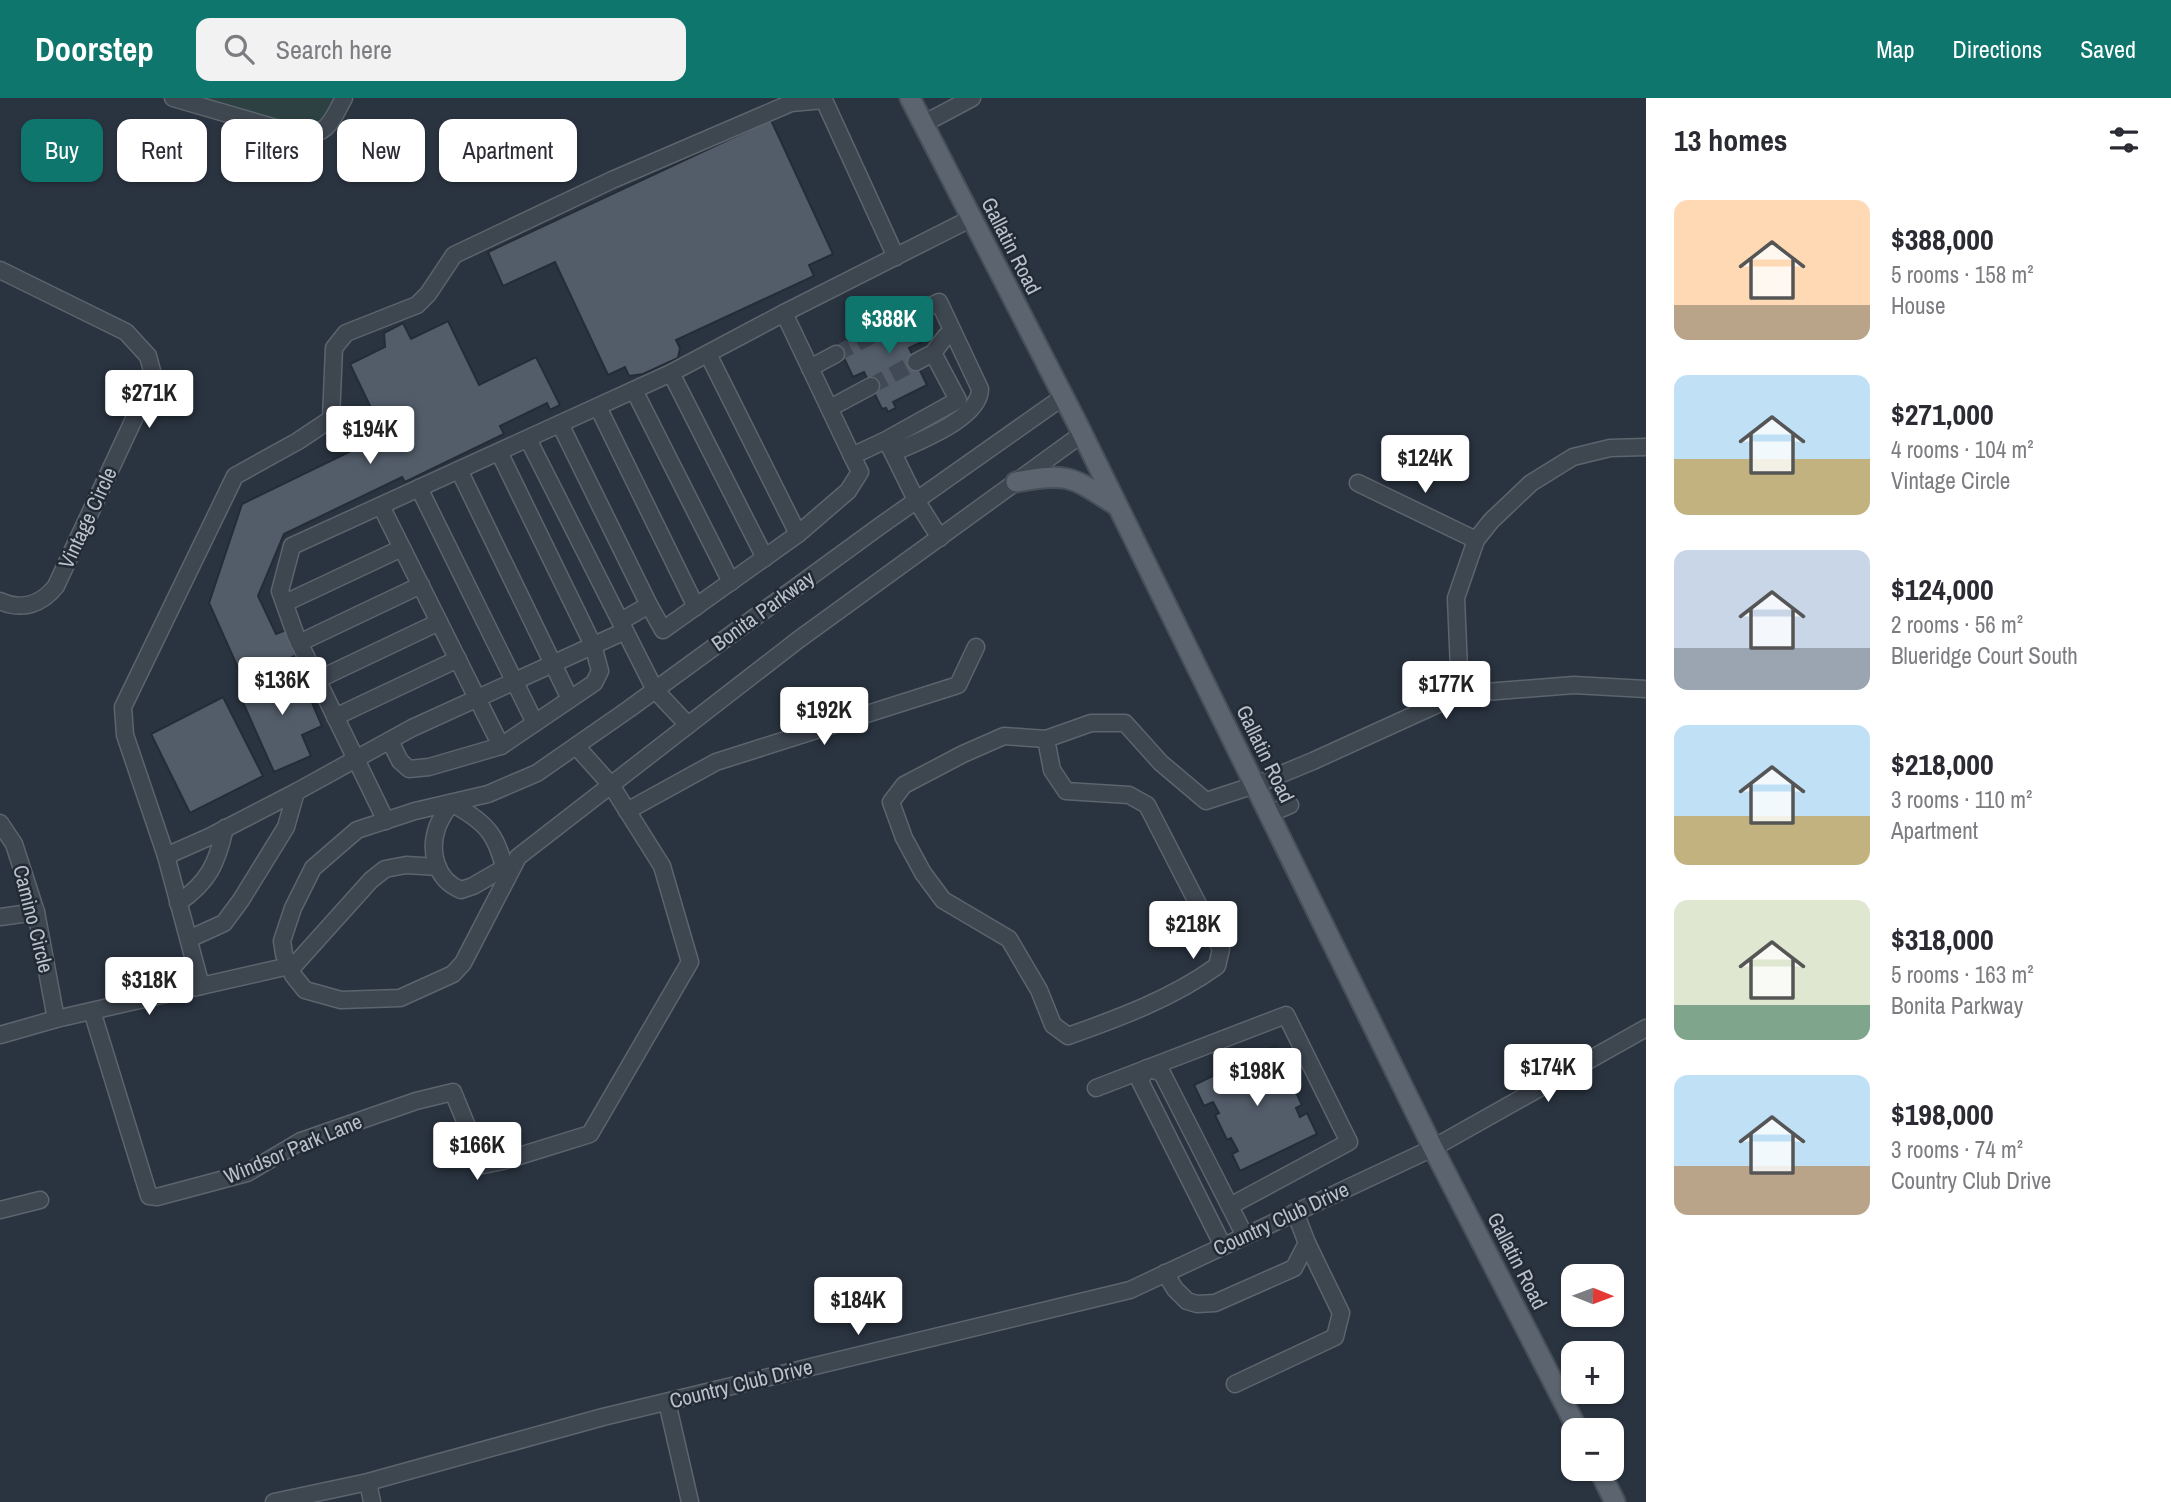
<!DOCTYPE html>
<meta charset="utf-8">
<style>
:root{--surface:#fff;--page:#f2f2f3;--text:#2b2b33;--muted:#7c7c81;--accent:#0f766e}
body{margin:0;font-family:"Archivo Narrow",sans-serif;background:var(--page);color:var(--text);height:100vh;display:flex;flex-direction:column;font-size:26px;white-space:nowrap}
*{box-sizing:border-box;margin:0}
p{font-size:23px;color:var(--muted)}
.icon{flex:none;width:38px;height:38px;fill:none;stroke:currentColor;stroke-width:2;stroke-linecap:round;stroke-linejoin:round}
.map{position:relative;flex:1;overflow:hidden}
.sheet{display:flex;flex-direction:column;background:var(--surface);width:525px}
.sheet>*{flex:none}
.top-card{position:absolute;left:21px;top:21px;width:665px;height:63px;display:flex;gap:14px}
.needle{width:46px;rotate:91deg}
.buttons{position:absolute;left:1561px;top:1166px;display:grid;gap:14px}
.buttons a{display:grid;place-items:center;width:63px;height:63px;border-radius:14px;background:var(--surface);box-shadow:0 2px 5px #0004;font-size:35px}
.price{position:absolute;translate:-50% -60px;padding:0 16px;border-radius:7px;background:#fff;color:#222;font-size:23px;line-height:46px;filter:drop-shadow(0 2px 4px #0008)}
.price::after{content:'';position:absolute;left:50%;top:42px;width:21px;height:16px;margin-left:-10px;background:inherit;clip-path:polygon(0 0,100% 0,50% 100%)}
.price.selected{background:var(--accent);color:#fff}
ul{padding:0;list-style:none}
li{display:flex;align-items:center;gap:21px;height:175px;padding:0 28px}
li span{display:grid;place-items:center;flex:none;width:196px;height:140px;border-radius:14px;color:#555}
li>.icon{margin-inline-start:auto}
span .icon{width:84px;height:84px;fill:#fffc;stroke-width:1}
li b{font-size:30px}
h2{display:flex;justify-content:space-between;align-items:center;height:84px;padding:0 28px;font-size:30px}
.chip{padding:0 24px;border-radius:14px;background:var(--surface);box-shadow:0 2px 5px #0004;font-size:24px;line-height:63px}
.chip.selected{background:var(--accent);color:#fff}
header{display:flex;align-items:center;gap:42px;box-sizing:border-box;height:98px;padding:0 35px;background:var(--accent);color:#fff}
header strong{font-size:33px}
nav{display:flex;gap:38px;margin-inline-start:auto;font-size:24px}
.search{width:490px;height:63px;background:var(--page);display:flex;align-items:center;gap:18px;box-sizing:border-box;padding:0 24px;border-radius:14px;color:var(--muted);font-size:26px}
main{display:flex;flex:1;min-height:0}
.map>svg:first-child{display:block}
</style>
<header>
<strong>Doorstep</strong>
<div class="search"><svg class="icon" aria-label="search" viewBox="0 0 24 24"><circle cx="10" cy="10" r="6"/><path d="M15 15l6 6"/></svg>Search here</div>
<nav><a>Map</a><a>Directions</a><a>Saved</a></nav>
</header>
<main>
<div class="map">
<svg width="1646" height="1404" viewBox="0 0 1646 1404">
<rect width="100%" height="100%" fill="#2a3440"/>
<path fill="#2d4142" d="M 203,0 L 336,0 C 328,15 323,29 304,29 Z"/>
<g fill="#535d6a" stroke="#242d37" stroke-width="2">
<polygon points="771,22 833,156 809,167 814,178 676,242 680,250 678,260 643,276 629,278 625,269 608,277 555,164 503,188 488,154"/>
<polygon points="921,206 932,229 924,233 928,241 909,250 927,287 893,304 896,310 888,314 886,310 882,311 864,274 853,279 845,262 840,264 833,249"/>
<polygon points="448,223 479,287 536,259 560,307 550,312 547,305 500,328 504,336 405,384 402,379 284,436 258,498 276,536 286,532 297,557 243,581 209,505 242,406 384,337 350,266 385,249 384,235 403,225 411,241"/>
<polygon points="296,567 322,628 302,637 311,658 274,674 241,600 250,588"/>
<polygon points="223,599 263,678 190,715 151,636"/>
<polygon points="1275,948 1285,969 1279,972 1282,978 1287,976 1302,1007 1296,1010 1300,1019 1307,1015 1317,1036 1240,1073 1232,1056 1238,1053 1231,1040 1227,1042 1215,1017 1219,1015 1213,1004 1204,1008 1194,987"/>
</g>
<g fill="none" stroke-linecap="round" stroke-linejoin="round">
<g stroke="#404955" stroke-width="16" stroke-dasharray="16 8" stroke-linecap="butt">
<polyline points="836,256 924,211"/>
<polyline points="871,288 916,264"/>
</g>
<g stroke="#5c646d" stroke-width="19">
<g id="minor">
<path d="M 173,0 L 300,37 C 328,38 332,22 344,0"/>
<polyline points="923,26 972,0"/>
<path d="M 0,172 L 126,234 L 148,258 L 152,273 L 148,291 L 56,488 C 42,506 22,513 0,503"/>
<polyline points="784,215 852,358"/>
<polyline points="708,256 798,436"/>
<polyline points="916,264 933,255 946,238"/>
<polyline points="810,270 836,256"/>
<polyline points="671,275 765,460"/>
<polyline points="634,292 731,484"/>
<polyline points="1063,299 880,428 629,611 537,675 488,696 415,713 357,732 313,770 293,810 282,843 284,856 293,877 305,892 341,902 400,900 453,876 463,865 518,759 798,542 1082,336"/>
<polyline points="598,309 696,509"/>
<polyline points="830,310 871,288"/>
<polyline points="560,326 649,507"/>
<polyline points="528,341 655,592 688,627"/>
<polyline points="889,347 916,402 940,440"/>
<path d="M 893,355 C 916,344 980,321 980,291 L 939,204 L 924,211"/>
<polyline points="459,372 570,601"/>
<polyline points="1358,385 1476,442"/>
<polyline points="419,390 535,625"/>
<polyline points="381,408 501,648"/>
<polyline points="285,505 402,450"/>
<polyline points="621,523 649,507 663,532 798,436 848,393 860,374 852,358 886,342 958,302 933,255"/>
<polyline points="299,545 421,487"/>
<polyline points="317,582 439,524"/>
<polyline points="1460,596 1456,500 1476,442 1491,423 1531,385 1573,359 1610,350 1646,349"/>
<polyline points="335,619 458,561"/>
<path d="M 1046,641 L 1004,638 L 963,656 L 904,687 L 891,704 L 904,740 L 923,775 L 943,802 L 1009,841 L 1039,892 L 1053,927 L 1068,938 C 1119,920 1173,900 1217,868 L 1221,851 L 1147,707 L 1129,697 L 1066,693 L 1052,672 L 1046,641 L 1091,625 L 1125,625 L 1161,665 L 1206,703 L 1255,687 L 1313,663 L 1460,596 L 1574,587 L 1646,591"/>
<polyline points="390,643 400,663 409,671 429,669 501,648 594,585 600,573 593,547 499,354"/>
<polyline points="627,713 716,664 958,587 976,549"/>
<polyline points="1269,716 1290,707"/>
<polyline points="386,723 296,538 280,493 292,448 671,275 784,215 972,120"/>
<polyline points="0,725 14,746 36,814 56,921"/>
<polyline points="166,758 209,739 296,694 412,630 625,533"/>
<path d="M 504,770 L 473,788 L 461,792 C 436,782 429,754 437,730 C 440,721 446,713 451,705 C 490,726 497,738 507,780"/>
<path d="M 178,805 C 209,784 217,765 225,730"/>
<polyline points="0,819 36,814"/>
<polyline points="189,841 224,825 241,802 286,729 296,694"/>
<polyline points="291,871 371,782 385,771 406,767 438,769"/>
<polyline points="201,888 166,758 125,637 123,609 235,378 298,343 331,321 334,250 346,235 417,207 428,196 454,157 612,82 791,5 824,2 896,159"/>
<polyline points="92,913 149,1098 157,1099 247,1075 301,1043 416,1003 453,994 483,1067 503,1063 590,1036 690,864 662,768 611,687 576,648"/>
<polyline points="0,937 56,921 289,868"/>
<polyline points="1096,990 1286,917 1349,1044 1230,1108"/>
<polyline points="0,1112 40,1102"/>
<polyline points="1223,1148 1140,983 1147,970 1162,975 1245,1138"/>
<polyline points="1165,1175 1175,1191 1187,1203 1197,1206 1215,1205 1294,1170 1307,1145 1295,1114"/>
<polyline points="1235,1286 1335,1239 1341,1215 1307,1145"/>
<polyline points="667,1304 690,1404"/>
<polyline points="368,1384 372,1404"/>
<polyline points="274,1404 368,1384 603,1319 1130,1192 1433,1050 1646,930"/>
</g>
</g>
<g stroke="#474f59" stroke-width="23">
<g id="major">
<polyline points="910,0 1076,323 1433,1050 1578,1332"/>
<path d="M 1016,384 C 1069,374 1072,379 1116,407"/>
<polyline points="1598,1370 1615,1404"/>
</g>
</g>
<use href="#minor" stroke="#3e4650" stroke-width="16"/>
<use href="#major" stroke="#5c656f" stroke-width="19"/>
</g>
<g text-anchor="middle" stroke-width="5" stroke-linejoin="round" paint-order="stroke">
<g font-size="21" fill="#bbc1ca" stroke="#222b35">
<text transform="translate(1011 148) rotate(63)" y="7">Gallatin Road</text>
<text transform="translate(88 420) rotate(-65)" y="7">Vintage Circle</text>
<text transform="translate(763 513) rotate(-36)" y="7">Bonita Parkway</text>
<text transform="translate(1265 656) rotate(64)" y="7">Gallatin Road</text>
<text transform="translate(33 821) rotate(76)" y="7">Camino Circle</text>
<text transform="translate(293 1051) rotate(-23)" y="7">Windsor Park Lane</text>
<text transform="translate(1281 1121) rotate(-25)" y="7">Country Club Drive</text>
<text transform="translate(1517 1163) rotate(63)" y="7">Gallatin Road</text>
<text transform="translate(741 1286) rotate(-14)" y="7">Country Club Drive</text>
</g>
</g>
</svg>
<div class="buttons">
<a><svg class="needle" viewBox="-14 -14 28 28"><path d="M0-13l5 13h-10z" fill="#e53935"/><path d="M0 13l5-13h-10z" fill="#7c7c81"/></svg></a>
<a>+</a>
<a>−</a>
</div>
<b class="price selected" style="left:889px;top:258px">$388K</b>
<b class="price" style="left:149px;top:332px">$271K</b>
<b class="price" style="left:370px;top:368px">$194K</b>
<b class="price" style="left:1425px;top:397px">$124K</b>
<b class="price" style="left:282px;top:619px">$136K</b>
<b class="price" style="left:1446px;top:623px">$177K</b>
<b class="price" style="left:824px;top:649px">$192K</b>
<b class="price" style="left:1193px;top:863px">$218K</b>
<b class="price" style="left:149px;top:919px">$318K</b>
<b class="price" style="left:1548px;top:1006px">$174K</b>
<b class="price" style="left:1257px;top:1010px">$198K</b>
<b class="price" style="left:477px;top:1084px">$166K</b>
<b class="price" style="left:858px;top:1239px">$184K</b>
<div class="top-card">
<a class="chip selected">Buy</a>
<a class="chip">Rent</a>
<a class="chip">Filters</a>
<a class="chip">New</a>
<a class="chip">Apartment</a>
</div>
</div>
<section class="sheet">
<h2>13 homes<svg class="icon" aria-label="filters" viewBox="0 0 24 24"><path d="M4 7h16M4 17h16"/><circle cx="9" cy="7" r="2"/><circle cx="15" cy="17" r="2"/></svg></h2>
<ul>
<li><span style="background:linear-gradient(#ffd9b3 75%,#b9a48a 0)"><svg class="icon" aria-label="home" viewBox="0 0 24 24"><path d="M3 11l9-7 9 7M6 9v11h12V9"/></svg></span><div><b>$388,000</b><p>5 rooms · 158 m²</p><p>House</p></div></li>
<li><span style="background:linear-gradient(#bfe0f5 60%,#c2b280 0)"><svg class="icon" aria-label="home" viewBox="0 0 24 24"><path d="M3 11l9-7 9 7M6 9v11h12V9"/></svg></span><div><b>$271,000</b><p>4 rooms · 104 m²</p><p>Vintage Circle</p></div></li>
<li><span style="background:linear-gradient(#c9d6e8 70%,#9aa5b1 0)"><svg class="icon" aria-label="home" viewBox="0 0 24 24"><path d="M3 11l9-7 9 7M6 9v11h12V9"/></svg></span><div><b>$124,000</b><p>2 rooms · 56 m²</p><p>Blueridge Court South</p></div></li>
<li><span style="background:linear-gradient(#bfe0f5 65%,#c2b280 0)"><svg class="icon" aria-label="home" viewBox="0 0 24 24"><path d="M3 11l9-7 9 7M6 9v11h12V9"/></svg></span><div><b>$218,000</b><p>3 rooms · 110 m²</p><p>Apartment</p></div></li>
<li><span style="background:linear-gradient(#dfe7d0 75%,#7fa58c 0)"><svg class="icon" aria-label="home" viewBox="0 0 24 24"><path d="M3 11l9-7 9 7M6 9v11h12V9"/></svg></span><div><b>$318,000</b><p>5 rooms · 163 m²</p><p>Bonita Parkway</p></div></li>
<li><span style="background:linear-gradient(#bfe0f5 65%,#b9a48a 0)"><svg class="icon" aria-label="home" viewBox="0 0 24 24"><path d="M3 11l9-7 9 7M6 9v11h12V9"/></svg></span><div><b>$198,000</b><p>3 rooms · 74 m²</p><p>Country Club Drive</p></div></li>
</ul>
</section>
</main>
